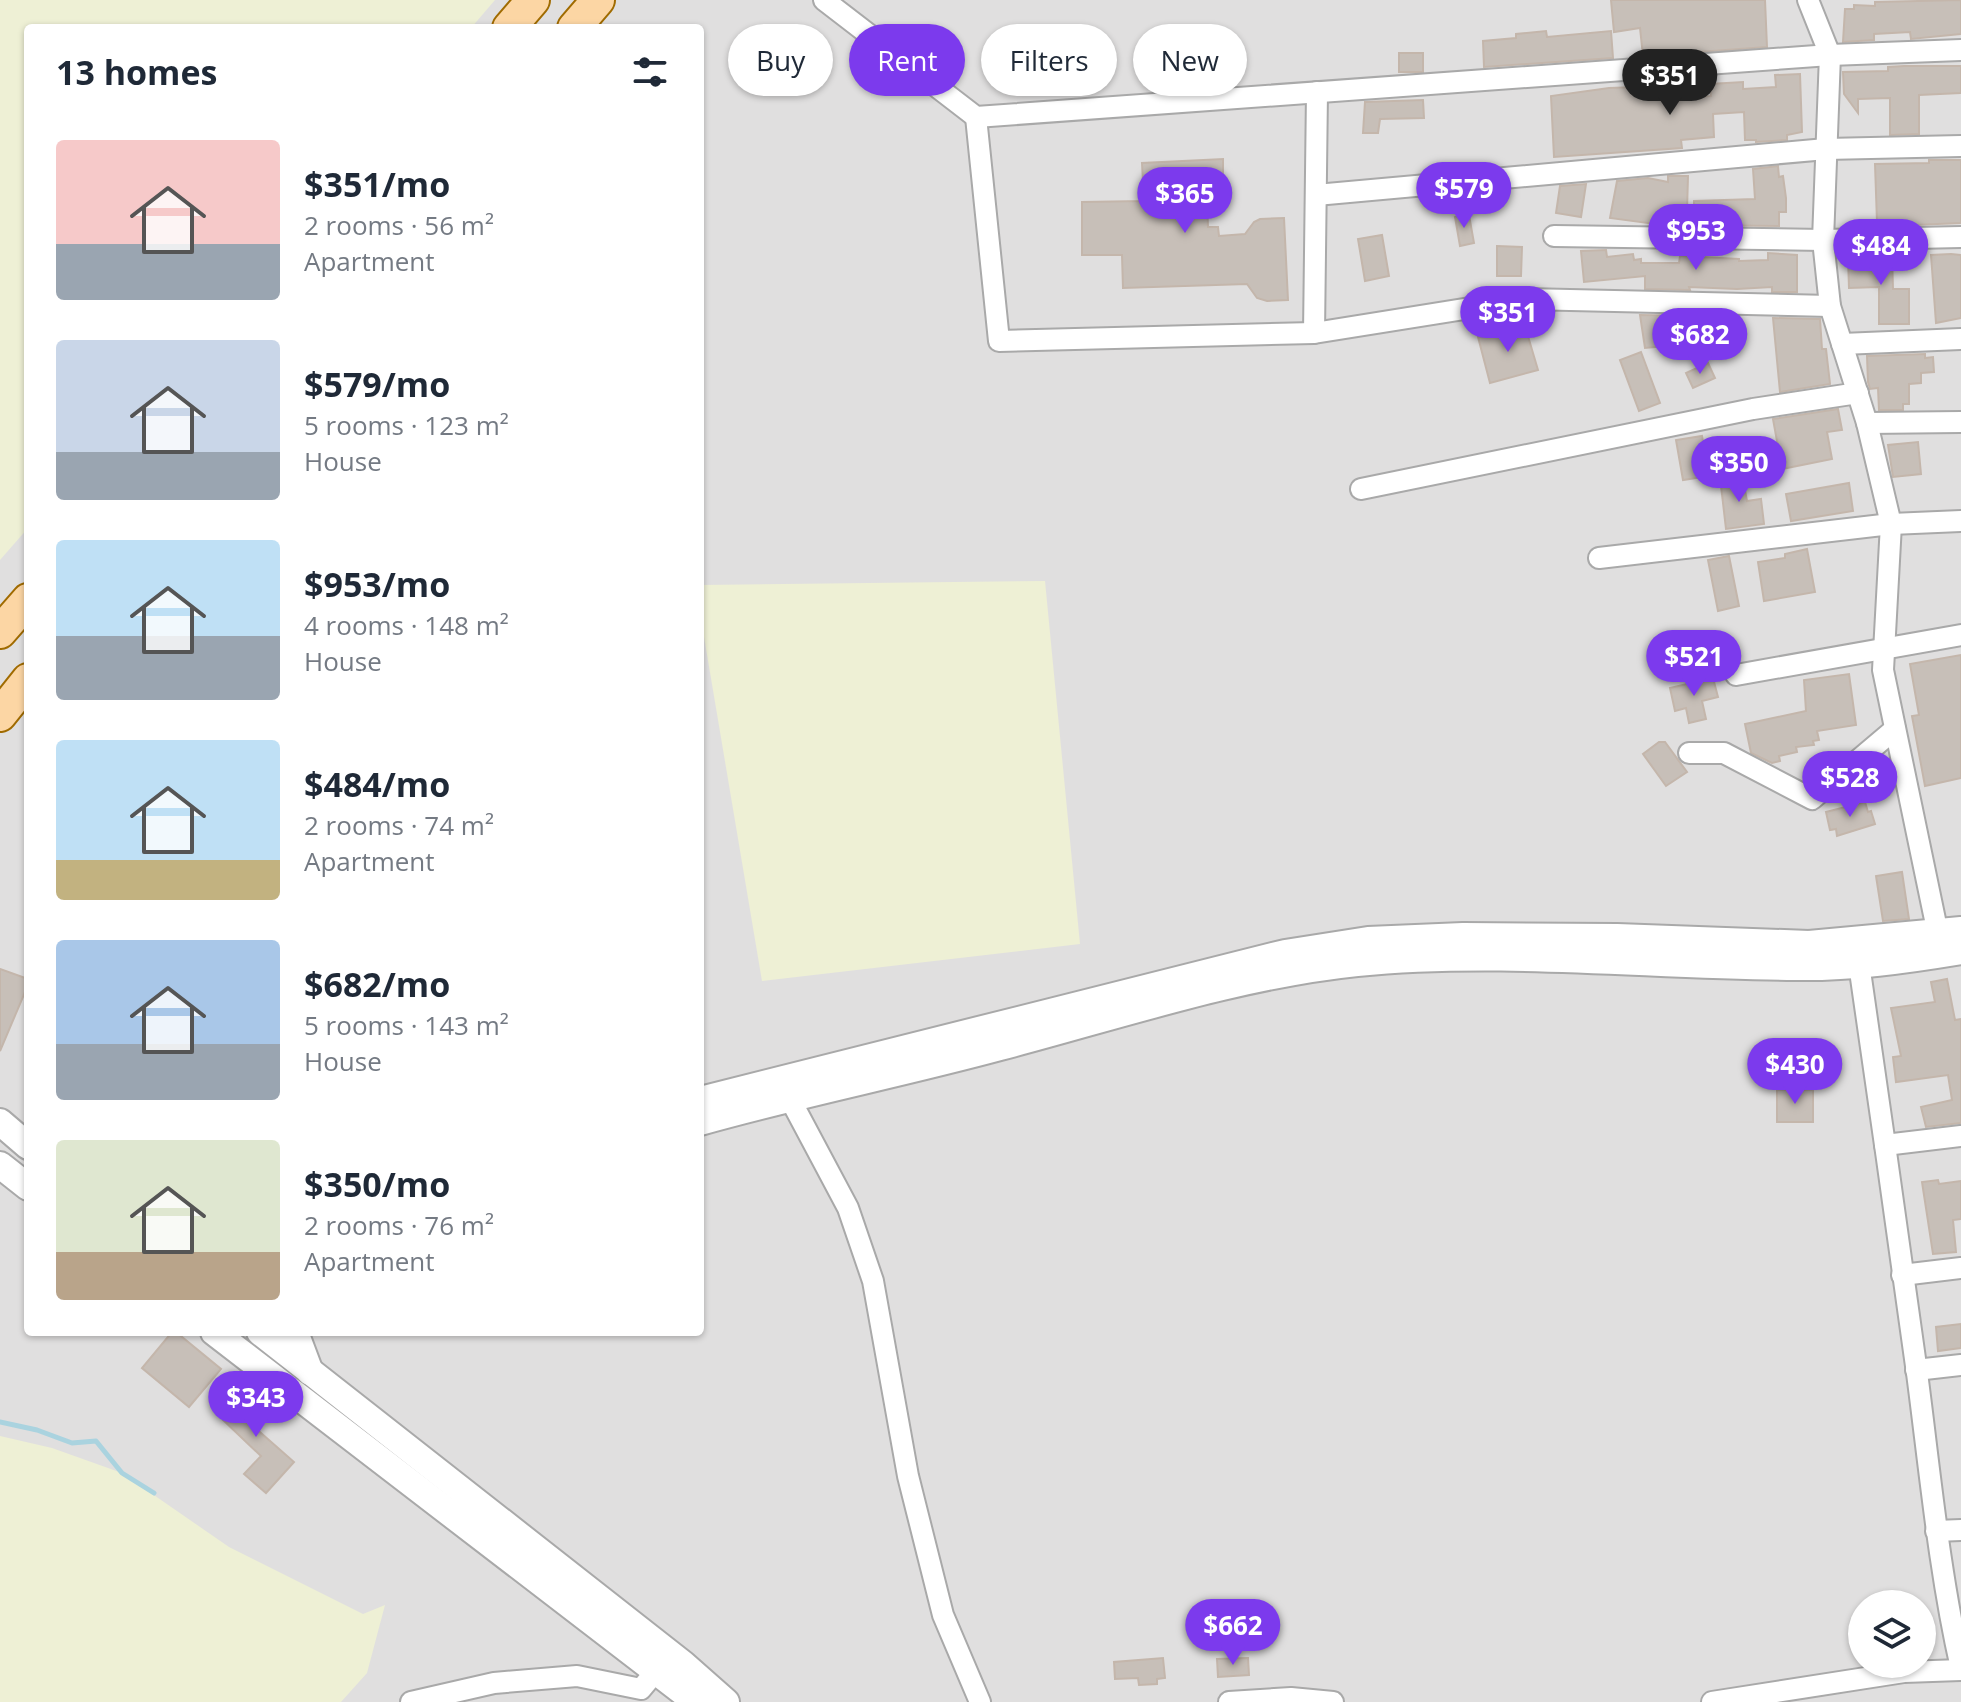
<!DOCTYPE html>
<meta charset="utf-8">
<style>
:root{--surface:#fff;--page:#f2f2f3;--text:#1f2937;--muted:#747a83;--accent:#7c3aed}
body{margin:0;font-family:"Open Sans",sans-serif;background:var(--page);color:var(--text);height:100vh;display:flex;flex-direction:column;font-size:30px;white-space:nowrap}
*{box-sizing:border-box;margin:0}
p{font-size:26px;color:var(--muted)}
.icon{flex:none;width:44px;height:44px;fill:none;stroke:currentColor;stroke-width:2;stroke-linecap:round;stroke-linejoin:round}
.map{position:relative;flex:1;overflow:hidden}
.drawer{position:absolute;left:24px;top:24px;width:680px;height:1312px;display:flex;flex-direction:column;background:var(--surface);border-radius:8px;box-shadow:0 2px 6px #0004}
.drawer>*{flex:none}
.guide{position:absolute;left:728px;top:24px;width:760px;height:72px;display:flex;gap:16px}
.fabs{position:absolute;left:1848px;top:1590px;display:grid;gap:16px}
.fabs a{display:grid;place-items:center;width:88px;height:88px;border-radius:50%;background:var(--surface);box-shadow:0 2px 6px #0004;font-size:40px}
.price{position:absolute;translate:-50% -68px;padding:0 18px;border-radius:28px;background:var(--accent);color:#fff;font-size:26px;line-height:52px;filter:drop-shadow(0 2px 4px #0008)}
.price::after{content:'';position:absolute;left:50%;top:48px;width:24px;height:18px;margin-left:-12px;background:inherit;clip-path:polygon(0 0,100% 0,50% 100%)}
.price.on{background:#222;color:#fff}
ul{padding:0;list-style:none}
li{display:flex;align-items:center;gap:24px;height:200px;padding:0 32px}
li span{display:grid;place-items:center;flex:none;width:224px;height:160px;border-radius:8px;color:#555}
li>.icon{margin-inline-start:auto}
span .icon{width:96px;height:96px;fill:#fffc;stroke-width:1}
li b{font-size:34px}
h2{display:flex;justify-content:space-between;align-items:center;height:96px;padding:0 32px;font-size:34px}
.pill{padding:0 28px;border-radius:36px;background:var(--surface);box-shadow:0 2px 6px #0004;font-size:28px;line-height:72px}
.pill.on{background:var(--accent);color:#fff}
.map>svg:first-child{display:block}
</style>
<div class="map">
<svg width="1961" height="1702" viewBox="0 0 1961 1702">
<rect width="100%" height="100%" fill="#f2efe9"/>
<path fill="#e0dfdf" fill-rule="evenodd" d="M 0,0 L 1961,0 L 1961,1702 L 0,1702 ZM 28,28 L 700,28 L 700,1332 L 28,1332 ZM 1862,1604 L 1922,1604 L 1922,1664 L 1862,1664 Z"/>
<g fill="#eef0d5">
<polygon points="0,0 495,0 471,28 28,28 28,528 0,560"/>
<polygon points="1045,581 1080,944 762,981 700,613 700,585"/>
<polygon points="0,1436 52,1448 122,1473 229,1547 363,1614 385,1605 367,1673 341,1702 0,1702"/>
</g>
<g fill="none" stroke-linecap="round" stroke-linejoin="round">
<polyline stroke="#aad3df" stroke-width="5" points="0,1422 37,1430 72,1443 96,1441 122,1473 154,1493"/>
</g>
<g fill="#c7bfb8" stroke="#c4b6ab" stroke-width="2">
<polygon points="1611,0 1765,0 1767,47 1643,56 1640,28 1614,32"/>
<polygon points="1961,0 1961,34 1911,39 1910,32 1874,34 1874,40 1843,42 1845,9 1854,9 1854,5 1875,6 1875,2"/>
<polygon points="1546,31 1547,37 1611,31 1613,58 1484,67 1483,41 1516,38 1516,34"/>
<rect x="1399" y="53" width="24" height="19"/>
<polygon points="1904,66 1961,66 1961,93 1919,95 1919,134 1890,135 1890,98 1858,99 1858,113 1844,94 1843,72 1888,71 1888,67"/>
<polygon points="1800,74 1802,132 1787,135 1787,140 1756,142 1756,140 1745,140 1744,112 1713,114 1714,137 1681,140 1682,148 1554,157 1551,96 1609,88 1637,87 1637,92 1664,91 1664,86 1680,86 1680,97 1711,96 1710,84 1743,82 1743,89 1776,87 1775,75"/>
<polygon points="1423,100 1424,118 1380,119 1378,133 1363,133 1365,102"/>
<polygon points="1223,159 1223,187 1219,195 1207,202 1208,227 1218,227 1219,236 1245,234 1254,222 1260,219 1284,218 1288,300 1267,301 1257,298 1247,284 1123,288 1122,255 1082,255 1082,202 1144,201 1142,163"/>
<polygon points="1929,160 1961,160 1961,223 1891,226 1891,222 1877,222 1875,164 1929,163"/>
<polygon points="1778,166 1779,177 1783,176 1786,198 1786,212 1779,212 1779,226 1694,225 1694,201 1755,199 1753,169"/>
<polygon points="1668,176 1688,176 1687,211 1658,211 1655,224 1610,218 1617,181 1648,178 1668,182"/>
<polygon points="1586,184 1581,217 1556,213 1560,186"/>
<polygon points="1469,215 1474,243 1460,246 1455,217"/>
<polygon points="1382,235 1389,276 1365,281 1358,239"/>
<polygon points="1497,246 1522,247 1521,276 1497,276"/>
<polygon points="1606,250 1607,257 1633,254 1634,260 1641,259 1641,263 1679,263 1680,256 1739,259 1739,261 1768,260 1768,253 1797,255 1797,292 1772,292 1772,287 1737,289 1689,287 1690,290 1645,289 1645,276 1584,282 1581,251"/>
<polygon points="1951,254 1961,255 1961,318 1936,323 1931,255"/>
<polygon points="1892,255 1893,289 1909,289 1909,324 1879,324 1879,287 1849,288 1848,258"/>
<polygon points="1640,315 1692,316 1693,322 1696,322 1698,343 1645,348"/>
<polygon points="1773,318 1820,319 1822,349 1826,349 1830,384 1780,392"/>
<polygon points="1525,326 1538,370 1490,383 1478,337"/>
<polygon points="1641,352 1660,403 1639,411 1620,360"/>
<polygon points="1925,354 1925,358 1933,357 1934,372 1921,373 1921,383 1909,384 1909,404 1903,404 1903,410 1879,410 1878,388 1870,389 1868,382 1867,356"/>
<polygon points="1708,363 1715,378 1693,388 1686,373"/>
<polygon points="1838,409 1842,430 1827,432 1832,459 1782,469 1773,419"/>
<polygon points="1702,436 1709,476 1683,480 1676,440"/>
<polygon points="1918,442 1921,474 1893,477 1888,445"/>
<polygon points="1742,474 1747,501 1761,499 1764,524 1726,529 1720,477"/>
<polygon points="1849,483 1853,511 1791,521 1786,494"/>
<polygon points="1807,549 1815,592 1764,601 1758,562 1785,558 1785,554"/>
<polygon points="1729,556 1739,606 1718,611 1708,560"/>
<polygon points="1961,655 1961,778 1925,786 1912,716 1919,715 1910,664"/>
<polygon points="1849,674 1856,725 1817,731 1819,740 1813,741 1814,745 1796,747 1797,752 1779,756 1780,761 1772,763 1751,753 1745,724 1806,711 1804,680"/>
<polygon points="1713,678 1718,697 1702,701 1706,719 1689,723 1686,708 1675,711 1670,688"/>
<polygon points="1659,742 1665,742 1687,772 1666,786 1643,754"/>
<polygon points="1865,802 1868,812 1871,811 1875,824 1837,836 1836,829 1830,830 1826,812"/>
<polygon points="1902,872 1909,919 1883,921 1876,876"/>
<polygon points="0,969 28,979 28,985 0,1051"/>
<polygon points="1947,979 1955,1020 1961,1019 1961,1123 1926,1127 1921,1107 1952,1100 1948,1075 1896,1082 1893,1057 1901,1056 1891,1008 1935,1002 1931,982"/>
<rect x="1777" y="1090" width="36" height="32"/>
<polygon points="1938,1180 1939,1184 1961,1181 1961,1219 1953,1220 1956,1252 1933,1254 1922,1182"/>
<polygon points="1961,1324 1961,1348 1938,1351 1936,1327"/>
<polygon points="172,1332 176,1332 221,1369 189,1407 142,1368"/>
<polygon points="242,1385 269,1409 253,1426 294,1462 266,1493 244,1474 261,1456 223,1420 231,1412 224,1405"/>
<polygon points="1163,1658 1165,1678 1157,1679 1157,1684 1139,1685 1138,1678 1115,1679 1114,1662"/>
<polygon points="1248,1658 1249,1675 1218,1677 1217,1659"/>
</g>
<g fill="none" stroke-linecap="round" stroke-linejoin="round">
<g stroke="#a9a9a9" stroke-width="24">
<g id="minor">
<polyline points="824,0 976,117 1830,55 1961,50"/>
<polyline points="1808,0 1830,55 1823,240 1830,306 1867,423 1891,524 1883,670 1938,934"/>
<polyline points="976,117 999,341 1314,333 1526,299 1830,306"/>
<polyline points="1316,195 1826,149 1961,146"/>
<polyline points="1554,236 1823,240 1961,237"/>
<polyline points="1314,333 1317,92"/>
<polyline points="1842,344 1961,339"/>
<polyline points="1867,423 1961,422"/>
<polyline points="1361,489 1753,409 1858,393"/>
<polyline points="1599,558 1891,524 1961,521"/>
<polyline points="1736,675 1961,635"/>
<polyline points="1689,753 1724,753 1812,799 1895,729"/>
<path d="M 1859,964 C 1878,1100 1899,1237 1917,1373 C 1930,1472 1939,1571 1961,1668"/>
<polyline points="789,1097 848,1208 873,1281 908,1476 943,1615 980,1702"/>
<polyline points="1885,1145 1961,1136"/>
<polyline points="1902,1275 1961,1268"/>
<polyline points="1916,1370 1961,1365"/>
<polyline points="1936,1531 1961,1530"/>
<polyline points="411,1702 494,1683 577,1676 641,1689 656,1671"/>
<polyline points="1229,1702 1291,1698 1333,1702"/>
<polyline points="1712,1702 1904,1672 1961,1670"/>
</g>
</g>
<g stroke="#a9a9a9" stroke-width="30">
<g id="tertiary">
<polyline points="700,1100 1285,953 1368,940 1463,936 1617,937 1809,944 1961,930"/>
<polyline points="0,1122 28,1146"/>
<path d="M 700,1122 C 799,1094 900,1074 1000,1047 C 1115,1017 1239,975 1357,963 C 1502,949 1649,966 1795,967 C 1850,968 1907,960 1961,951"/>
<polyline points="0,1165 28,1187"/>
<polyline points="214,1332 696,1702"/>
<polyline points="260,1332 683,1664 726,1702"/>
<polyline points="295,1332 310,1372"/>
</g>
</g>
<g stroke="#a06b00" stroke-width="36">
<g id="primary">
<polyline points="509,28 533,0"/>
<polyline points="574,28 598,0"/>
<polyline points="0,632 28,600"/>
<polyline points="0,715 28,680"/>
</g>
</g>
<use href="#minor" stroke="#fff" stroke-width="20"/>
<use href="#tertiary" stroke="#fff" stroke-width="26"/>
<use href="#primary" stroke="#fcd6a4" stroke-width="32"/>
</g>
</svg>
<div class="fabs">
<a><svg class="icon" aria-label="layers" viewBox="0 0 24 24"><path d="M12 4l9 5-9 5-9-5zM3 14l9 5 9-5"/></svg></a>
</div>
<b class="price on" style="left:1670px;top:117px">$351</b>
<b class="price" style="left:1464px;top:230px">$579</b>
<b class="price" style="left:1185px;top:235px">$365</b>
<b class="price" style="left:1696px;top:272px">$953</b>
<b class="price" style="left:1881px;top:287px">$484</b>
<b class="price" style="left:1508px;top:354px">$351</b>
<b class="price" style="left:1700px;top:376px">$682</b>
<b class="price" style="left:1739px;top:504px">$350</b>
<b class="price" style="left:1694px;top:698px">$521</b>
<b class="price" style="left:1850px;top:819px">$528</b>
<b class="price" style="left:1795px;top:1106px">$430</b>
<b class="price" style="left:256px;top:1439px">$343</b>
<b class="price" style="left:1233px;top:1667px">$662</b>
<div class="guide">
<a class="pill">Buy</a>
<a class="pill on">Rent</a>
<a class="pill">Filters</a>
<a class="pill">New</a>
</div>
<section class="drawer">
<h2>13 homes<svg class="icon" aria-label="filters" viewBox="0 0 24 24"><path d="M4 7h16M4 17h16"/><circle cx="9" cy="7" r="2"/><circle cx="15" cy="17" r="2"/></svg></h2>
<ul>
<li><span style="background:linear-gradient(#f6c9c9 65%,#9aa5b1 0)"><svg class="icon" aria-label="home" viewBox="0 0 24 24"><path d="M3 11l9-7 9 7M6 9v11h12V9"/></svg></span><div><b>$351/mo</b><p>2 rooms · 56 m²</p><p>Apartment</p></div></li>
<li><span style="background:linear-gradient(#c9d6e8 70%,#9aa5b1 0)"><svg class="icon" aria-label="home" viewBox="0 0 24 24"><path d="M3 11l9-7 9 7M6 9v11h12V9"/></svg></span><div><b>$579/mo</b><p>5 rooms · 123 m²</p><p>House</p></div></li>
<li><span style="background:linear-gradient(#bfe0f5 60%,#9aa5b1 0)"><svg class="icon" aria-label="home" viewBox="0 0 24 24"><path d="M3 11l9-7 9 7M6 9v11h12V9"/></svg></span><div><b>$953/mo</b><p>4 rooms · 148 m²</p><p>House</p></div></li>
<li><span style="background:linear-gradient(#bfe0f5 75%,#c2b280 0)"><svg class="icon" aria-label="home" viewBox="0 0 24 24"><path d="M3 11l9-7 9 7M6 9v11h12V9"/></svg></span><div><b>$484/mo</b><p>2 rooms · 74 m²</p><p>Apartment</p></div></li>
<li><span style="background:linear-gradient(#a9c7e8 65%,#9aa5b1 0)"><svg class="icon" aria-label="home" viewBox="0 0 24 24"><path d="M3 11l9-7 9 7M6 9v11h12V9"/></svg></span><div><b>$682/mo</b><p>5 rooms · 143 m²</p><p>House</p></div></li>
<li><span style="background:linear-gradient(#dfe7d0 70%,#b9a48a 0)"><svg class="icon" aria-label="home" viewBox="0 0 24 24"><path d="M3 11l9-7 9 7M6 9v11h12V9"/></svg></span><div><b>$350/mo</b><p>2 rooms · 76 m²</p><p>Apartment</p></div></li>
</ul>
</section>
</div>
